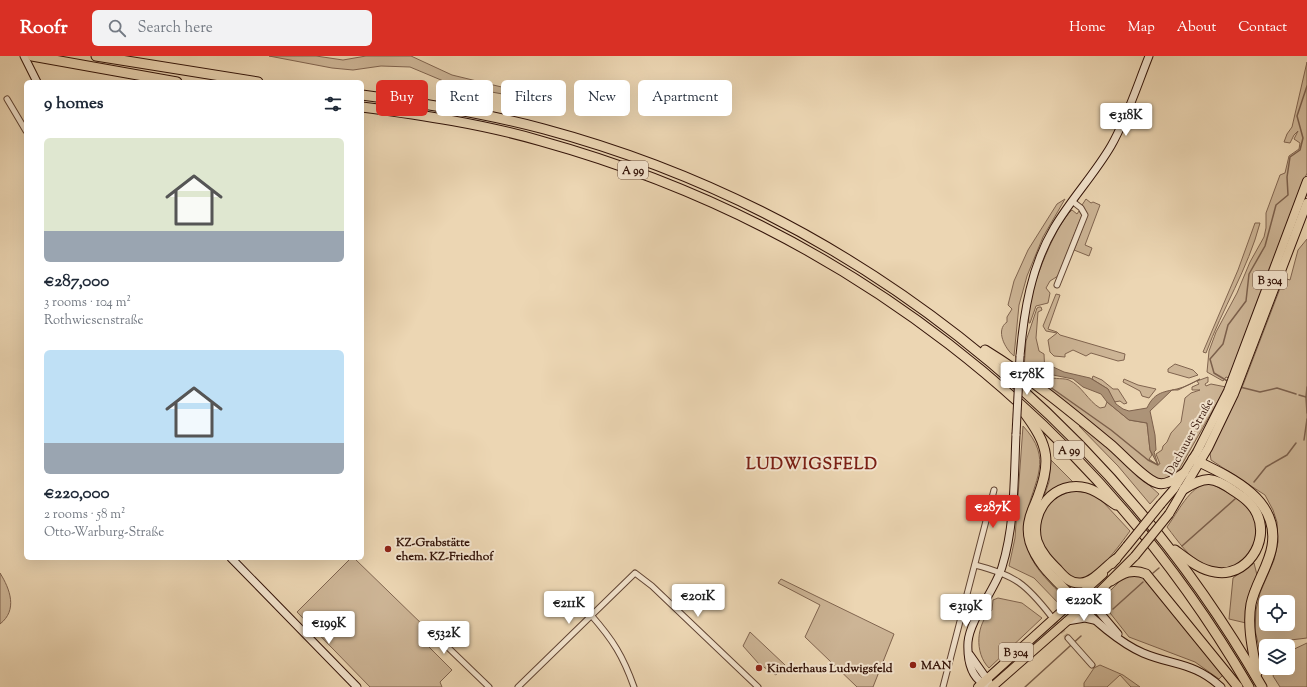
<!DOCTYPE html>
<meta charset="utf-8">
<style>
:root{--surface:#fff;--page:#f2f2f3;--text:#1f2937;--muted:#747a83;--accent:#d93025}
body{margin:0;font-family:"Sorts Mill Goudy",serif;background:var(--page);color:var(--text);height:100vh;display:flex;flex-direction:column;font-size:15px;white-space:nowrap}
*{box-sizing:border-box;margin:0}
p{font-size:13px;color:var(--muted)}
.icon{flex:none;width:22px;height:22px;fill:none;stroke:currentColor;stroke-width:2;stroke-linecap:round;stroke-linejoin:round}
.map{position:relative;flex:1;overflow:hidden}
.side{position:absolute;left:24px;top:24px;width:340px;height:480px;display:flex;flex-direction:column;background:var(--surface);border-radius:6px;box-shadow:0 4px 16px #0002}
.side>*{flex:none}
.hud{position:absolute;left:376px;top:24px;width:380px;height:36px;display:flex;gap:8px}
.buttons{position:absolute;left:1259px;top:539px;display:grid;gap:8px}
.buttons a{display:grid;place-items:center;width:36px;height:36px;border-radius:6px;background:var(--surface);box-shadow:0 4px 16px #0002;font-size:20px}
.price{position:absolute;translate:-50% -34px;padding:0 9px;border-radius:4px;background:#fff;color:#222;font-size:13px;line-height:26px;filter:drop-shadow(0 1px 2px #0008)}
.price::after{content:'';position:absolute;left:50%;top:24px;width:12px;height:9px;margin-left:-6px;background:inherit;clip-path:polygon(0 0,100% 0,50% 100%)}
.price.selected{background:var(--accent);color:#fff}
ul{padding:0;list-style:none}
li{display:grid;align-content:center;gap:8px;height:212px;padding:0 20px}
li span{display:grid;place-items:center;height:124px;border-radius:6px;color:#555}
li>.icon{margin-inline-start:auto}
span .icon{width:72px;height:72px;fill:#fffc;stroke-width:1}
li b{font-size:17px}
h2{display:flex;justify-content:space-between;align-items:center;height:48px;padding:0 20px;font-size:17px}
.chip{padding:0 14px;border-radius:6px;background:var(--surface);box-shadow:0 4px 16px #0002;font-size:14px;line-height:36px}
.chip.selected{background:var(--accent);color:#fff}
header{display:flex;align-items:center;gap:24px;box-sizing:border-box;height:56px;padding:0 20px;background:var(--accent);color:#fff}
header strong{font-size:19px}
nav{display:flex;gap:22px;margin-inline-start:auto;font-size:14px}
.search{width:280px;height:36px;background:var(--page);display:flex;align-items:center;gap:10px;box-sizing:border-box;padding:0 14px;border-radius:6px;color:var(--muted);font-size:15px}
.map>svg:first-child{display:block}
</style>
<header>
<strong>Roofr</strong>
<div class="search"><svg class="icon" aria-label="search" viewBox="0 0 24 24"><circle cx="10" cy="10" r="6"/><path d="M15 15l6 6"/></svg>Search here</div>
<nav><a>Home</a><a>Map</a><a>About</a><a>Contact</a></nav>
</header>
<div class="map">
<svg width="1307" height="631" viewBox="0 0 1307 631">
<rect width="100%" height="100%" fill="#ecd6b3"/>
<filter id="stains"><feTurbulence type="fractalNoise" baseFrequency=".005" numOctaves="4"/><feColorMatrix values="0 0 0 0 .2 0 0 0 0 .09 0 0 0 0 .02 0 0 0 .5 -.17"/></filter>
<radialGradient id="worn" r=".72"><stop offset=".6" stop-color="#630" stop-opacity="0"/><stop offset="1" stop-color="#630" stop-opacity=".3"/></radialGradient>
<g fill="#cdb596" stroke="#80644f" fill-rule="evenodd">
<polygon points="269,0 316,0 343,4 366,0 411,0 452,19 518,35 541,31 546,37 541,45 453,29 410,11 381,10 353,14 332,12"/>
<polygon points="1307,6 1307,117 1229,322 1226,321 1223,325 1207,316 1209,295 1216,276 1237,237 1250,206 1264,181 1266,172 1266,157 1280,119 1285,117 1289,100 1299,93 1300,87 1294,83 1298,75 1294,79 1290,87 1284,86 1287,78 1292,71"/>
<path d="M 1065,143 L 1043,181 L 1027,220 L 1019,249 L 1014,300 C 1005,293 995,274 1007,266 L 1007,261 L 1012,253 L 1008,249 L 1014,225 L 1028,194 L 1057,148 Z"/>
<polygon points="1086,143 1091,147 1093,146 1100,149 1085,189 1092,192 1089,200 1074,194 1086,163 1087,158 1082,149"/>
<path d="M 1072,154 L 1077,158 L 1079,155 L 1082,159 L 1058,220 L 1050,225 L 1046,232 L 1050,237 L 1048,247 L 1036,250 L 1030,267 L 1029,267 C 1023,247 1055,168 1072,154 Z"/>
<path d="M 1255,167 L 1260,167 C 1248,213 1222,253 1206,297 L 1203,296 L 1238,214 Z"/>
<path d="M 1307,183 L 1307,582 L 1274,586 L 1271,590 L 1266,590 L 1266,593 L 1260,596 L 1255,574 L 1256,554 L 1260,537 L 1274,504 L 1278,486 L 1277,466 L 1273,454 L 1265,439 L 1211,404 L 1210,397 L 1243,329 L 1284,222 L 1290,224 L 1298,194 ZM 1266,546 L 1288,546 L 1288,568 L 1266,568 Z"/>
<polygon points="1056,238 1060,239 1048,273 1057,276 1060,279 1125,298 1124,304 1118,305 1091,297 1086,300 1073,294 1065,298 1065,301 1054,300 1050,296 1048,284 1057,277 1046,275 1043,270"/>
<path d="M 1039,251 L 1041,251 L 1042,254 L 1038,256 L 1036,282 L 1039,295 L 1044,298 L 1045,318 C 1052,325 1061,321 1069,324 C 1082,330 1088,345 1100,352 L 1105,351 L 1107,346 L 1129,364 L 1147,367 L 1150,394 L 1152,399 L 1149,403 L 1156,408 L 1160,408 L 1156,398 L 1162,394 L 1163,390 L 1167,386 L 1171,377 L 1181,366 L 1185,342 L 1191,337 L 1200,334 L 1192,334 L 1192,331 L 1199,328 L 1197,325 L 1208,321 L 1208,326 L 1205,328 L 1206,330 L 1211,328 L 1226,331 L 1177,417 L 1168,423 L 1157,424 L 1026,317 L 1027,315 L 1024,313 L 1026,285 L 1037,252 Z"/>
<polygon points="1175,308 1193,314 1198,319 1189,322 1168,316 1168,313"/>
<polygon points="1093,320 1102,324 1113,333 1118,333 1127,347 1124,348 1120,345 1114,346 1108,333 1092,323"/>
<polygon points="1124,323 1138,329 1156,333 1149,342 1142,340 1140,335 1123,326"/>
<polygon points="1081,368 1159,438 1150,448 1118,410 1079,370"/>
<path d="M 1023,370 C 1054,403 1034,424 1026,460 C 1023,471 1026,486 1029,496 C 1035,514 1052,528 1064,542 L 1064,546 L 1061,550 L 1034,522 L 1009,510 L 1015,482 Z"/>
<polygon points="1051,404 1074,427 1043,443 1049,426"/>
<path d="M 1209,426 C 1220,433 1236,440 1245,449 C 1274,477 1242,528 1205,510 C 1189,502 1178,485 1167,471 C 1178,456 1189,431 1209,426 Z"/>
<path d="M 1073,435 L 1091,437 L 1104,447 L 1130,475 C 1119,490 1098,520 1080,523 C 1069,524 1064,515 1058,509 C 1054,504 1048,500 1045,495 C 1029,468 1044,442 1073,435 Z"/>
<polygon points="351,502 354,502 427,573 419,581 452,614 440,626 442,631 370,631 297,556"/>
<polygon points="1254,507 1257,519 1250,535 1246,567 1229,563 1233,522"/>
<path d="M 0,517 C 10,533 18,554 0,568 Z"/>
<polygon points="1132,519 1142,520 1149,527 1224,618 1219,623 1195,606 1129,581 1103,548 1101,544 1125,520"/>
<polygon points="781,523 894,578 873,631 857,631 805,581 820,549 778,527"/>
<path d="M 998,542 L 1022,547 L 1042,562 L 989,612 C 974,597 976,567 992,554 L 993,544 Z"/>
<polygon points="750,576 785,609 776,619 759,608 743,590"/>
<polygon points="1307,587 1307,631 1280,631 1273,620 1276,612 1288,612 1288,596"/>
<polygon points="1100,609 1123,619 1140,631 1131,631 1120,619 1107,631 1084,631 1084,627 1094,612"/>
</g>
<path fill="#ad9479" stroke="#7c604c" d="M 1051,310 L 1064,316 L 1090,322 L 1108,333 L 1116,348 L 1123,353 L 1129,355 L 1147,352 C 1154,337 1162,336 1177,333 C 1185,331 1193,327 1200,323 L 1178,334 L 1172,334 L 1150,355 L 1155,379 L 1156,394 L 1154,396 L 1158,409 L 1150,394 L 1147,367 L 1129,364 L 1107,346 L 1101,338 L 1083,331 L 1073,323 L 1053,319 L 1047,314 Z"/>
<g fill="none" stroke-linecap="round" stroke-linejoin="round">
<g stroke="#7c604c" stroke-width="1.5">
<polyline points="1036,321 1111,374 1148,404 1158,409 1157,408"/>
<polyline points="1229,326 1214,317 1210,303 1223,288 1228,269 1246,245 1249,218 1265,190 1276,149 1288,139 1287,121 1290,101 1300,94 1303,82 1297,60 1307,30"/>
<polyline points="1240,331 1260,336 1277,332 1296,338"/>
<polyline points="1299,339 1306,341 1307,357"/>
<polyline points="1306,341 1307,331"/>
<polyline points="1304,384 1307,363"/>
<polyline points="1254,426 1266,411 1287,399 1296,387"/>
<polyline points="1182,490 1235,443"/>
<polyline points="1153,517 1159,512"/>
<polyline points="1113,553 1143,526"/>
<polyline points="1025,631 1081,580"/>
</g>
<polyline stroke="#c7af91" stroke-width="5" stroke-dasharray="5 2.5" stroke-linecap="butt" points="1051,561 1068,582"/>
<g stroke="#614433" stroke-width="7">
<g id="street">
<polyline points="7,43 26,75"/>
<polyline points="1057,229 1085,159 1081,152 1072,145"/>
<path d="M 975,509 C 1015,519 1026,528 1051,560"/>
<path d="M 591,559 C 613,584 623,600 634,631"/>
<polyline points="433,577 489,631"/>
<polyline points="1068,582 1092,609"/>
<polyline points="518,631 635,517 652,530 758,631"/>
<polyline points="943,631 994,434"/>
</g>
</g>
<g stroke="#331308" stroke-width="9">
<g id="secondary">
<polyline points="24,0 37,26"/>
<path d="M 1020,300 C 1024,255 1031,211 1054,172 C 1071,143 1094,119 1111,90 C 1127,62 1137,30 1149,0"/>
<polyline points="231,502 357,631"/>
<path d="M 1075,544 C 1092,563 1120,587 1143,597 C 1174,610 1194,606 1221,631"/>
<polyline points="1079,546 1078,542 1090,545 1118,578"/>
<polyline points="1067,565 1085,562 1094,564"/>
<polyline points="970,599 989,626"/>
<path d="M 990,631 C 971,624 967,605 968,586 C 970,563 995,534 1002,511 C 1015,469 1014,423 1016,378"/>
</g>
</g>
<g stroke="#331308" stroke-width="10">
<g id="primary">
<polyline points="1161,448 1174,433 1197,396 1228,335 1307,125"/>
<polyline points="1169,458 1208,392 1234,338 1307,147"/>
<polyline points="1112,508 1127,490"/>
<polyline points="978,631 1103,518"/>
<polyline points="992,631 1090,545 1135,500"/>
</g>
</g>
<g stroke="#331308" stroke-width="11">
<g id="highway">
<polyline points="32,0 177,26"/>
<polyline points="96,0 258,26"/>
<path d="M 362,39 C 423,47 484,57 544,73 C 849,155 1105,358 1262,631"/>
<path d="M 362,51 C 422,59 483,68 541,85 C 843,169 1091,361 1249,631"/>
<path d="M 985,294 C 1029,321 1070,355 1110,388 C 1121,397 1145,424 1157,427 C 1167,430 1176,422 1184,417"/>
<path d="M 1023,355 C 1050,391 1052,405 1035,448 C 1029,461 1026,472 1030,486 C 1038,511 1059,526 1075,544"/>
<path d="M 1193,403 C 1228,420 1280,442 1272,490 C 1269,510 1255,528 1251,548 C 1247,571 1253,595 1257,617"/>
<path d="M 1175,494 C 1187,503 1200,514 1215,516 C 1246,522 1270,486 1257,458 C 1252,447 1243,441 1234,435 C 1213,420 1205,420 1184,433"/>
<path d="M 1116,503 C 1106,510 1094,526 1081,527 C 1071,528 1064,521 1058,514 C 1050,506 1041,497 1037,485 C 1029,455 1055,423 1087,432 C 1098,435 1107,443 1116,449"/>
<path d="M 1111,525 C 1123,517 1132,512 1146,518 L 1238,631"/>
</g>
</g>
<use href="#street" stroke="#f3e4ce" stroke-width="5"/>
<use href="#secondary" stroke="#f3e4ce" stroke-width="7"/>
<use href="#primary" stroke="#ecd6b3" stroke-width="8"/>
<use href="#highway" stroke="#ecd6b3" stroke-width="9"/>
<g stroke="#331308" stroke-width="9" stroke-linecap="butt">
<polyline id="secondary-bridge" points="1016,378 1020,300"/>
</g>
<g stroke="#331308" stroke-width="10" stroke-linecap="butt">
<g id="primary-bridge">
<polyline points="1127,490 1161,448"/>
<polyline points="1135,500 1169,458"/>
</g>
</g>
<use href="#secondary-bridge" stroke="#f3e4ce" stroke-width="7"/>
<use href="#primary-bridge" stroke="#ecd6b3" stroke-width="8"/>
</g>
<g fill="#8f2418" stroke="#f3e4ce" stroke-width="1.5">
<circle cx="388" cy="493" r="4"/>
<circle cx="913" cy="609" r="4"/>
<circle cx="759" cy="612" r="4"/>
</g>
<g text-anchor="middle" stroke-width="4" stroke-linejoin="round" paint-order="stroke">
<g fill="#f3e4ce" stroke="#6d5243" stroke-width="1">
<rect x="618" y="105" width="30" height="18" rx="3"/>
<rect x="1253" y="215" width="34" height="18" rx="3"/>
<rect x="1054" y="385" width="30" height="18" rx="3"/>
<rect x="999" y="587" width="34" height="18" rx="3"/>
</g>
<g font-size="11" font-weight="bold" fill="#331308">
<text x="633" y="118">A 99</text>
<text x="1270" y="228">B 304</text>
<text x="1069" y="398">A 99</text>
<text x="1016" y="600">B 304</text>
</g>
<g font-size="12" fill="#331308" stroke="#f3e4ce">
<text transform="translate(1189 381) rotate(-61)" y="4">Dachauer Straße</text>
</g>
<g font-size="12" font-weight="bold" fill="#331308" stroke="#f3e4ce" text-anchor="start">
<text x="396" y="490">KZ-Grabstätte<tspan x="396" dy="14">ehem. KZ-Friedhof</tspan></text>
<text x="921" y="613">MAN</text>
<text x="767" y="616">Kinderhaus Ludwigsfeld</text>
</g>
<g font-size="16" font-weight="bold" letter-spacing="1" fill="#7a1f14" stroke="#f3e4ce">
<text x="812" y="413">LUDWIGSFELD</text>
</g>
</g>
<rect width="100%" height="100%" filter="url(#stains)"/>
<rect width="100%" height="100%" fill="url(#worn)"/>
</svg>
<div class="buttons">
<a><svg class="icon" aria-label="locate" viewBox="0 0 24 24"><circle cx="12" cy="12" r="6"/><path d="M12 2v4M12 18v4M2 12h4M18 12h4"/></svg></a>
<a><svg class="icon" aria-label="layers" viewBox="0 0 24 24"><path d="M12 4l9 5-9 5-9-5zM3 14l9 5 9-5"/></svg></a>
</div>
<b class="price" style="left:1126px;top:81px">€318K</b>
<b class="price" style="left:1027px;top:340px">€178K</b>
<b class="price selected" style="left:993px;top:473px">€287K</b>
<b class="price" style="left:698px;top:562px">€201K</b>
<b class="price" style="left:1084px;top:566px">€220K</b>
<b class="price" style="left:569px;top:569px">€211K</b>
<b class="price" style="left:966px;top:572px">€319K</b>
<b class="price" style="left:329px;top:589px">€199K</b>
<b class="price" style="left:444px;top:599px">€532K</b>
<div class="hud">
<a class="chip selected">Buy</a>
<a class="chip">Rent</a>
<a class="chip">Filters</a>
<a class="chip">New</a>
<a class="chip">Apartment</a>
</div>
<section class="side">
<h2>9 homes<svg class="icon" aria-label="filters" viewBox="0 0 24 24"><path d="M4 7h16M4 17h16"/><circle cx="9" cy="7" r="2"/><circle cx="15" cy="17" r="2"/></svg></h2>
<ul>
<li><span style="background:linear-gradient(#dfe7d0 75%,#9aa5b1 0)"><svg class="icon" aria-label="home" viewBox="0 0 24 24"><path d="M3 11l9-7 9 7M6 9v11h12V9"/></svg></span><div><b>€287,000</b><p>3 rooms · 104 m²</p><p>Rothwiesenstraße</p></div></li>
<li><span style="background:linear-gradient(#bfe0f5 75%,#9aa5b1 0)"><svg class="icon" aria-label="home" viewBox="0 0 24 24"><path d="M3 11l9-7 9 7M6 9v11h12V9"/></svg></span><div><b>€220,000</b><p>2 rooms · 58 m²</p><p>Otto-Warburg-Straße</p></div></li>
</ul>
</section>
</div>
